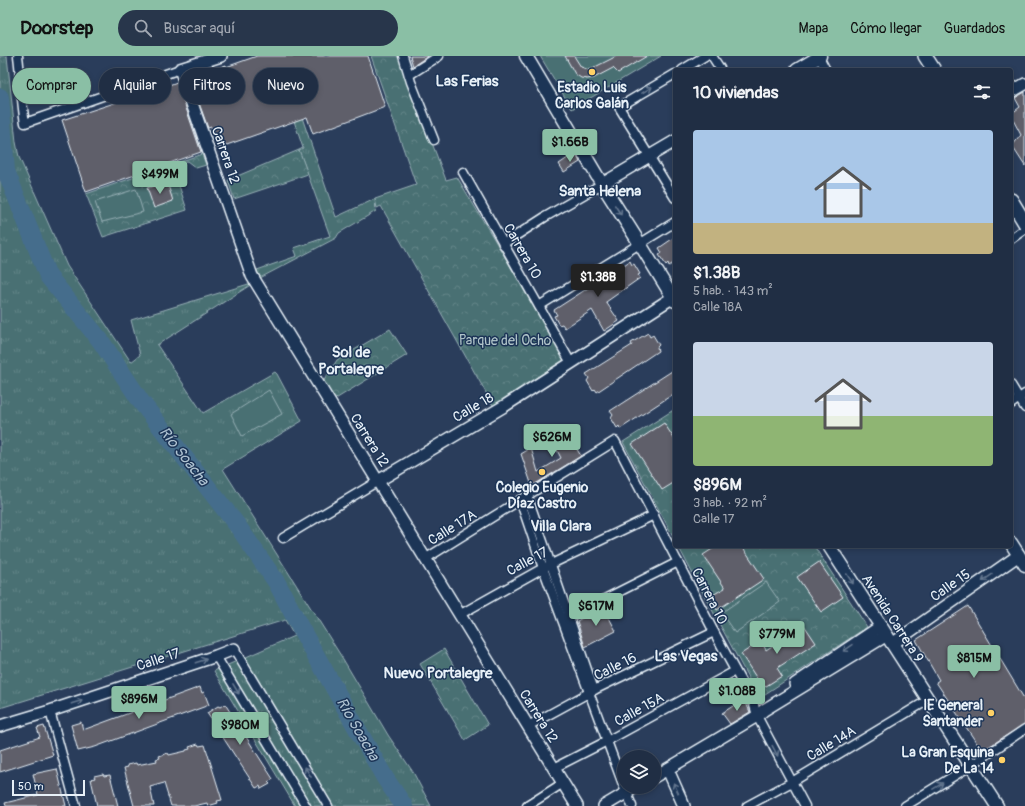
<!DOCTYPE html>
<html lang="es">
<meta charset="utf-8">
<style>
:root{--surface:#202e44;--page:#28364b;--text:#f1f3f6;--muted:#a2a8b2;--line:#3d4a5d;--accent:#8abfa5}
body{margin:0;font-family:Pangolin,sans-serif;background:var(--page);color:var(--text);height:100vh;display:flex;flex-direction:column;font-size:15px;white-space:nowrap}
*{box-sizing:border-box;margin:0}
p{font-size:13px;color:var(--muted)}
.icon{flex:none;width:22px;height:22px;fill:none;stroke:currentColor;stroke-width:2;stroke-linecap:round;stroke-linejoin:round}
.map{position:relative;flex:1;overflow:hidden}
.sheet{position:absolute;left:673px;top:12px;width:340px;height:480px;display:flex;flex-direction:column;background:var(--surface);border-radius:4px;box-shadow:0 2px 6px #0003,0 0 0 1px var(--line)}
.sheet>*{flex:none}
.banner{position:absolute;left:12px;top:12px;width:380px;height:36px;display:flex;gap:8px}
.buttons{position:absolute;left:617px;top:694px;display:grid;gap:8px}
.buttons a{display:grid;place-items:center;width:44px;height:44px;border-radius:50%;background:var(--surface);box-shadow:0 2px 6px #0003,0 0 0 1px var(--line);font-size:20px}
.scale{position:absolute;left:12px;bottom:10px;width:73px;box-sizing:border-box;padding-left:4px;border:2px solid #e8f1f8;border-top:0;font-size:11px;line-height:14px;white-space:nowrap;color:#e8f1f8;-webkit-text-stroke:3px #1d3557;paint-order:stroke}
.price{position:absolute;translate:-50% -34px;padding:0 9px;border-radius:4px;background:var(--accent);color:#111;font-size:13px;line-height:26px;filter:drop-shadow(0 1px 2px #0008)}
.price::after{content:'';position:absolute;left:50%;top:24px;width:12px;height:9px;margin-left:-6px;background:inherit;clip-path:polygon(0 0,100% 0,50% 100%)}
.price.selected{background:#222;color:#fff}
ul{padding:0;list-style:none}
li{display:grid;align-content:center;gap:8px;height:212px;padding:0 20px}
li span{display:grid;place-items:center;height:124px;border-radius:4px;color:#555}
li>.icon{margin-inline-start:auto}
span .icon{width:72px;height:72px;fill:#fffc;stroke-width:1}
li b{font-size:17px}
h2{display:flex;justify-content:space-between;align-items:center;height:48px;padding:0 20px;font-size:17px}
.pill{padding:0 14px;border-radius:18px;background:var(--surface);box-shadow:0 2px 6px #0003,0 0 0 1px var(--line);font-size:14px;line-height:36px}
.pill.selected{background:var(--accent);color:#111}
header{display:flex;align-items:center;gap:24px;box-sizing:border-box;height:56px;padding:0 20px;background:var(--accent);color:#111}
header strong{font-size:19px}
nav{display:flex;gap:22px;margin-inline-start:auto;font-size:14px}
.search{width:280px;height:36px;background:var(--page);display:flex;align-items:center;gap:10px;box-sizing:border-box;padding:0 14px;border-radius:22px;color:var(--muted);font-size:15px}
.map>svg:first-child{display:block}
</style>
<header>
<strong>Doorstep</strong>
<div class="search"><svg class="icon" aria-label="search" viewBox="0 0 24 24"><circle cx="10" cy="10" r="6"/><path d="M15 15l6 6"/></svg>Buscar aquí</div>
<nav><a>Mapa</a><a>Cómo llegar</a><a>Guardados</a></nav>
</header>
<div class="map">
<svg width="1025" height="750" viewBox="0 0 1025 750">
<defs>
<pattern id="grass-tufts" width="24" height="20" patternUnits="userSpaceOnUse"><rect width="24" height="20" fill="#497073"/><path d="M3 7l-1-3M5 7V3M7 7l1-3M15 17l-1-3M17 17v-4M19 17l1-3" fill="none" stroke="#638588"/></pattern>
<pattern id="forest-crowns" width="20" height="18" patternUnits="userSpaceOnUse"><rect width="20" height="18" fill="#497073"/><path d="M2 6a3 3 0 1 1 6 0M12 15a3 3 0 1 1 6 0" fill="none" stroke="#638588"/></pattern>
</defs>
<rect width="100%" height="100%" fill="#2a3d5b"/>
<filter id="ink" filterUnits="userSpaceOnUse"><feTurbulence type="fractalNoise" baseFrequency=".025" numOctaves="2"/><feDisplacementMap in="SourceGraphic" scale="8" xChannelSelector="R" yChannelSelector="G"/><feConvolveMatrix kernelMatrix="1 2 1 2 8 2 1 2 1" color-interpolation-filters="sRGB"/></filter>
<g filter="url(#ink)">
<polygon fill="#3a4760" points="565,371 583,400 533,432 521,397"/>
<g fill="url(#grass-tufts)" stroke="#98b0b6">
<polygon points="0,0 7,0 16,86 19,101 67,210 131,306 140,299 131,264 255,226 157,289 203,357 275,316 277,318 302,365 223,413 343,603 388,679 413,716 431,750 295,750 214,615 294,580 285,564 0,652"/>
<polygon points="281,0 336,161 375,143 376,155 339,177 336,182 260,222 257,214 297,200 294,192 330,180 299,94 303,92 289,50"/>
</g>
<g fill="url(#forest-crowns)" stroke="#98b0b6">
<polygon points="371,0 399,0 446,124 457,121 567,305 494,351 381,150 377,152 375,143 416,129"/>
<polygon points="299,94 308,118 234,143 228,124"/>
<polygon points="202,98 206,109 196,112 187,105 178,108 174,114 187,154 103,181 86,138"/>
<polygon points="390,273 407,299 334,344 323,326 337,304"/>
<polygon points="675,353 675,484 623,386"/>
<polygon points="678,490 814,490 867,571 759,642"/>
<polygon points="444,593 488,669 465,684 420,608"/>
</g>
<g fill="#497073" stroke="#98b0b6">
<polygon points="540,0 661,0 572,53"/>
<polygon points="136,133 143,156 102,166 95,146"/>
<polygon points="269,334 282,358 242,380 231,358"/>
<polygon points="766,526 780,546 735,577 721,557"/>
</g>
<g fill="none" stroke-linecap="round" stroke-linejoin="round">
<polyline stroke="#446d8c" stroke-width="18" points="0,41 6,115 48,220 100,284 142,347 237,469 277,527 301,573 359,676 385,722 404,750"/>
</g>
<g fill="#5f5e6a" stroke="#e8f1f8">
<polygon points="257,0 368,0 385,51 313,78 307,61 218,92 211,71 208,72 190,22 226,9 226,11"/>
<polygon points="410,0 428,0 413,10"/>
<polygon points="565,0 574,0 581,11 589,14 617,0 647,0 618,17 613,12 594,22 587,23 581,22 575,18"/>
<polygon points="177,26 201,96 86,136 62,64 136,40 137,41"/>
<polygon points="1025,36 1025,110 1012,90 1021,79 1011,60 1011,58 1020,51 1015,42"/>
<polygon points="575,97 580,106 564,116 559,108"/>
<polygon points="167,126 173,145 154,152 147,132"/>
<polygon points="675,181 675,206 669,210 668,207 666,209 659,199 662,197 659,192"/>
<polygon points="630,205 632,209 634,208 640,218 638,219 640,222 606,246 619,265 604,275 592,254 565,272 562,268 559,269 554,260 557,259 554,254"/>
<polygon points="648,277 650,281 653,279 659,289 657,291 658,295 597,336 595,333 593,335 587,325 589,322 586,318 632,289 631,287"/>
<polygon points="672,315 675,319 675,337 620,373 619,370 617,372 611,362 613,359 610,355"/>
<polygon points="664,367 675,384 675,426 662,434 632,388"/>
<polygon points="564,372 581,400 532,430 521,398 531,392 538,416 561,402 555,390 556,389 551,380"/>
<polygon points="717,490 742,490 764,523 717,554 709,541 725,532 703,499"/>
<polygon points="819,506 843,541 821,556 797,521"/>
<polygon points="603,550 616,575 585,591 577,565"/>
<polygon points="968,550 1025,644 1025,668 982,695 936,626 939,624 916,584"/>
<polygon points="804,569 816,587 777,612 782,620 763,632 741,598 761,585 766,594"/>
<polygon points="200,631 202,637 204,636 209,649 95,691 78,695 71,669 81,666 83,674"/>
<polygon points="744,643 750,656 730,668 722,657"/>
<polygon points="225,648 273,723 268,726 270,728 261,733 260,730 256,732 207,657 218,650 220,651"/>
<polygon points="44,670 53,699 0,716 0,694 40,681 37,672"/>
<polygon points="198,688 199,690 205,689 222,744 217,745 218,747 208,750 207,747 194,750 171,750 164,727 150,731 154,750 134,750 124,712 128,711 127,709 136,707 137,709 157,705 156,703 160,702 159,700 168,697 169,699 186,695 186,694 190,693 189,691"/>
<polygon points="57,713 66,750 6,750 5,747 38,739 33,718"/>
<polygon points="103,718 104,720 110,719 118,750 97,750 91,723 95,722 94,720"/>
</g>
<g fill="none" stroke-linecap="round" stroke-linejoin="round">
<g stroke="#e8f1f8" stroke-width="11">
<g id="minor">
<path d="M 18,0 C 21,22 21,45 25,67 L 180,13"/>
<polyline points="403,0 411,26 434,84"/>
<polyline points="712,0 721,14"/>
<polyline points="822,0 819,1 826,14"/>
<polyline points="682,14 705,0"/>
<polyline points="675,18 619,51 675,142"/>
<polyline points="409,19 439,0"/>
<polyline points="463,116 571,307"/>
<polyline points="1011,183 1025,173"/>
<polyline points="503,188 545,161 602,128"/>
<polyline points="539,250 675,166"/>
<polyline points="1011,329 1025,352"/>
<polyline points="1011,348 1025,338"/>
<polyline points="527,439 594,634"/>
<polyline points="520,444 543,512 624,731"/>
<polyline points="283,482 378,425"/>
<polyline points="425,503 615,385 714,576 754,649 757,660 805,750"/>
<polyline points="459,559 543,512 654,459"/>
<polyline points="565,563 678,506"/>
<polyline points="234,593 328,750"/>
<polyline points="216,600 306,750"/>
<polyline points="50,655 76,750"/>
<polyline points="528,670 594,634 714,576"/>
<polyline points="554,712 607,685 735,615"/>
<polyline points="625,732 632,750"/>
<polyline points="527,750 563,727"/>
<polyline points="747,750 792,726 928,644"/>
<polyline points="905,750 970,710 1025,673"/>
</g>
</g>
<g stroke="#e8f1f8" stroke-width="14">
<g id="tertiary">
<polyline points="221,0 180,13 252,220 577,750"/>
<polyline points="1011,36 1025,28"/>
<polyline points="602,128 675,85"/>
<polyline points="378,425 506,349 675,240"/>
<polyline points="892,588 1019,499"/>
<polyline points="795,628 881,570"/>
<polyline points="0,670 50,655 216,600 234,593"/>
<polyline points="668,714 684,750"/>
<polyline points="654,721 757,660 764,654 887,579"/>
<polyline points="604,750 636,731"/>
</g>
</g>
<g stroke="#e8f1f8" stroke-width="15">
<g id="secondary">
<polyline points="526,0 602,128 640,188 675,245"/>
<polyline points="797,14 819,1 819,0"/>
<polyline points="1011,487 1025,509"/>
<polyline points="829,490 997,750"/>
</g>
</g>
<g stroke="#e8f1f8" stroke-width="16">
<g id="primary">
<polyline points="925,0 934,14"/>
<polyline points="1011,144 1025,167"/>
</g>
</g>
<use href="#minor" stroke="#1d3557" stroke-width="8"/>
<use href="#tertiary" stroke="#1d3557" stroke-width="11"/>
<use href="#secondary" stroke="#1d3557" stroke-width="12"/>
<use href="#primary" stroke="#1d3557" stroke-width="13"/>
</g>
<defs><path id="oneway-shaft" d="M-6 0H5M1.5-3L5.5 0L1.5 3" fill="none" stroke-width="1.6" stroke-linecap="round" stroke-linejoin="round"/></defs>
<g stroke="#64778f">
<use href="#oneway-shaft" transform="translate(647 34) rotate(-31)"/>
<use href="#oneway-shaft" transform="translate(618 154) rotate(57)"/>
<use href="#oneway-shaft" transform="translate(987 522) rotate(145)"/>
<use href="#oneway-shaft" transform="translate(850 523) rotate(57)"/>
<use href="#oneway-shaft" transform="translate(848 592) rotate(146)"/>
<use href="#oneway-shaft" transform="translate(201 605) rotate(-18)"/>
<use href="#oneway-shaft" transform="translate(236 633) rotate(59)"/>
<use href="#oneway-shaft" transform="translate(77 646) rotate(-18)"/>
<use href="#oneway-shaft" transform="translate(775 695) rotate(62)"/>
<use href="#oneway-shaft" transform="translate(308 716) rotate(-121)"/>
<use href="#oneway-shaft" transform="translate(938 730) rotate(-31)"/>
<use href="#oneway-shaft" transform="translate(676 732) rotate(-114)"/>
</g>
</g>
<g fill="#ffd166" stroke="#1d3557" stroke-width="1.5">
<circle cx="592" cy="16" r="4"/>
<circle cx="542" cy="416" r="4"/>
<circle cx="991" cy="657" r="4"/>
<circle cx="1002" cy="704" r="4"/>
</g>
<g text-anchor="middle" stroke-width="3" stroke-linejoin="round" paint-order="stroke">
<g font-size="14" font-weight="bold" fill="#e8f1f8" stroke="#1d3557">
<text x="592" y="36">Estadio Luis<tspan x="592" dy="16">Carlos Galán</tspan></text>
<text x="542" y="436">Colegio Eugenio<tspan x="542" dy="16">Díaz Castro</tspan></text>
<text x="983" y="654" text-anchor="end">IE General<tspan x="983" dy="16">Santander</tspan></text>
<text x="994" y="701" text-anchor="end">La Gran Esquina<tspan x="994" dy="16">De La 14</tspan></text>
</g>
<g font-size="14" fill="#e8f1f8" stroke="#1d3557">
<text transform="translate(226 99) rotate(71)" y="5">Carrera 12</text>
<text transform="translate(523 195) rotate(60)" y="5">Carrera 10</text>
<text transform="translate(473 351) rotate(-30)" y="5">Calle 18</text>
<text transform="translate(370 384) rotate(58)" y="5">Carrera 12</text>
<text transform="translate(452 471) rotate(-32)" y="5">Calle 17A</text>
<text transform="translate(527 505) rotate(-28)" y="5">Calle 17</text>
<text transform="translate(950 529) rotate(-35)" y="5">Calle 15</text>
<text transform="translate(710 540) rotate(63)" y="5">Carrera 10</text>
<text transform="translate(893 562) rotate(57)" y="5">Avenida Carrera 9</text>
<text transform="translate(158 603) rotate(-18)" y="5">Calle 17</text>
<text transform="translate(615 610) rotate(-26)" y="5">Calle 16</text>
<text transform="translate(639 653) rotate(-29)" y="5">Calle 15A</text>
<text transform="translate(539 660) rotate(58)" y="5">Carrera 12</text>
<text transform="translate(831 687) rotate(-31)" y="5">Calle 14A</text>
</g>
<g font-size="14" fill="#b0c4c9" stroke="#1d3557">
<text x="505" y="289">Parque del Ocho</text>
</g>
<g font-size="15" font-weight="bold" fill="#e8f1f8" stroke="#1d3557">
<text x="467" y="30">Las Ferias</text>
<text x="600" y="140">Santa Helena</text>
<text x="351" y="301">Sol de<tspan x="351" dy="17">Portalegre</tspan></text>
<text x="561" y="475">Villa Clara</text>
<text x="686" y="605">Las Vegas</text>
<text x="438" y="622">Nuevo Portalegre</text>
</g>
<g font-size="15" font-style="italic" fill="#afc3d2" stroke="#1d3557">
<text transform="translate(184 400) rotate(52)" y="5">Río Soacha</text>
<text transform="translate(358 673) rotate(60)" y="5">Río Soacha</text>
</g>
</g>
</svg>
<div class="buttons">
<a><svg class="icon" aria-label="layers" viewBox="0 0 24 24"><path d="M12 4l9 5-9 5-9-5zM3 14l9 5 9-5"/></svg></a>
</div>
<div class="scale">50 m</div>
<b class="price" style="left:570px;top:107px">$1.66B</b>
<b class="price" style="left:160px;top:139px">$499M</b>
<b class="price selected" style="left:598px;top:242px">$1.38B</b>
<b class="price" style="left:552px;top:402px">$626M</b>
<b class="price" style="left:596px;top:571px">$617M</b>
<b class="price" style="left:777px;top:599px">$779M</b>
<b class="price" style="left:974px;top:623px">$815M</b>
<b class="price" style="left:737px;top:656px">$1.08B</b>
<b class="price" style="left:139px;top:664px">$896M</b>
<b class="price" style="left:240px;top:690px">$980M</b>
<div class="banner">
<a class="pill selected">Comprar</a>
<a class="pill">Alquilar</a>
<a class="pill">Filtros</a>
<a class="pill">Nuevo</a>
</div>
<section class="sheet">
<h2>10 viviendas<svg class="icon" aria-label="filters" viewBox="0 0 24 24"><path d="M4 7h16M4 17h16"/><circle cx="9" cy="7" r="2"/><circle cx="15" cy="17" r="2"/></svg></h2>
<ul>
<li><span style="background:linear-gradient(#a9c7e8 75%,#c2b280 0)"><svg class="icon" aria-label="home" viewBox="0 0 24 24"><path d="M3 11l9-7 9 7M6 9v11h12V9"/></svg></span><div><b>$1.38B</b><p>5 hab. · 143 m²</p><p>Calle 18A</p></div></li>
<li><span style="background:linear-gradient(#c9d6e8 60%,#8fb573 0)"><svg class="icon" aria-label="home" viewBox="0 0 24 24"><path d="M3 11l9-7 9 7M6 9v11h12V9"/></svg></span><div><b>$896M</b><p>3 hab. · 92 m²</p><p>Calle 17</p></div></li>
</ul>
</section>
</div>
